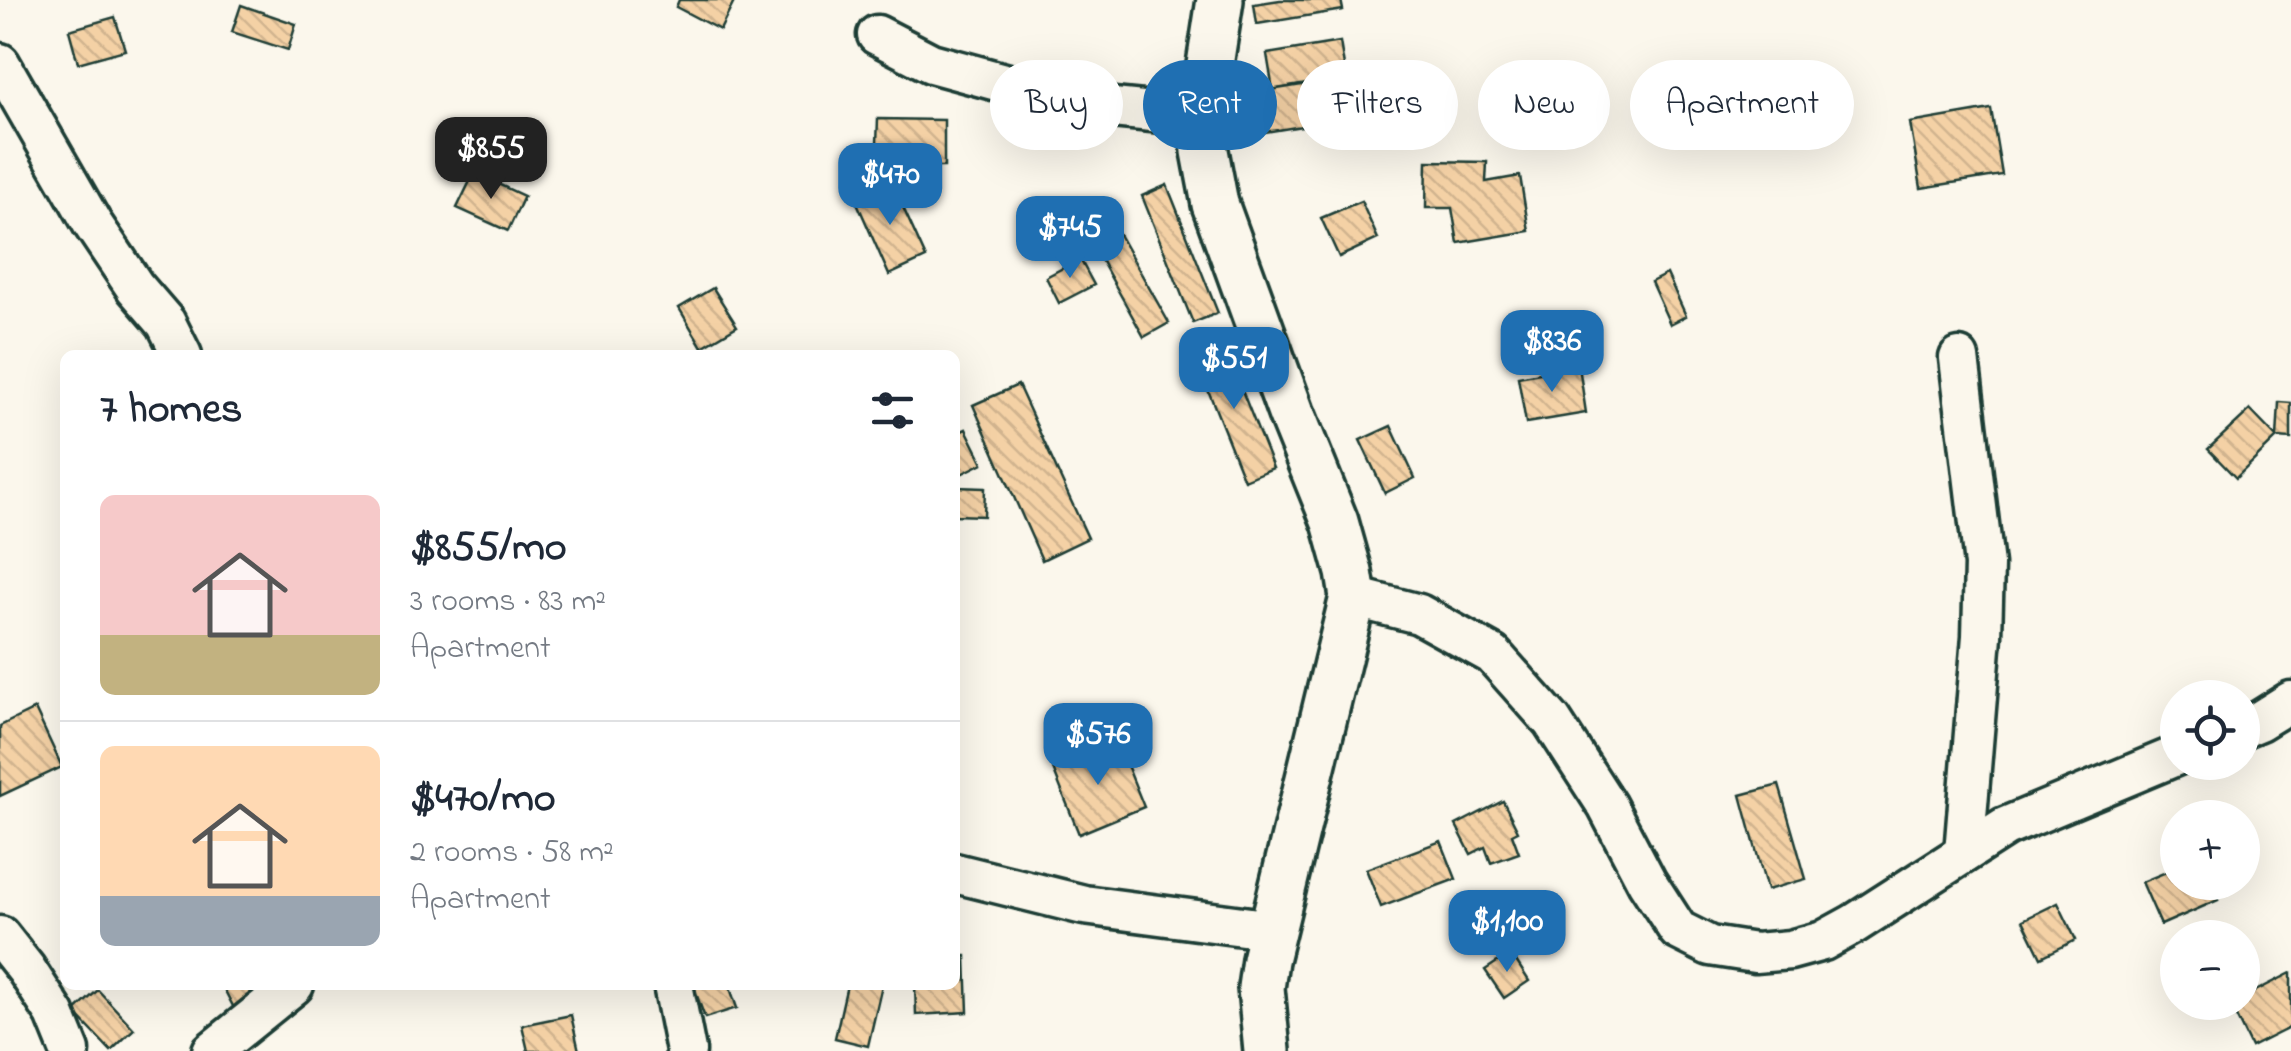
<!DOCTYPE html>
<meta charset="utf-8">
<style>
:root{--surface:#fff;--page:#f2f2f3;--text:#1f2937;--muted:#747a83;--line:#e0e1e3;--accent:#1f6fb2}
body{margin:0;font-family:"Indie Flower",sans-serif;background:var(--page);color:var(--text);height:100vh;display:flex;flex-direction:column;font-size:38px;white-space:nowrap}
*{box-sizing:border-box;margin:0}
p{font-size:32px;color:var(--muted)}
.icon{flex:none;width:55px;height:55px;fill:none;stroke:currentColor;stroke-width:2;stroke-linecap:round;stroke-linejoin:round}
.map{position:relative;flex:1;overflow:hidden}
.sheet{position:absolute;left:60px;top:350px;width:900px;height:640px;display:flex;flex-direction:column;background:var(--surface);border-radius:15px;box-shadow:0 10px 40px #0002}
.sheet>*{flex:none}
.hud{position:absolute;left:990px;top:60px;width:950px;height:90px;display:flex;gap:20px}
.buttons{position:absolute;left:2160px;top:680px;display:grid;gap:20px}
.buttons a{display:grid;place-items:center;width:100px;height:100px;border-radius:50%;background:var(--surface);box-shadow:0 10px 40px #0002;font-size:50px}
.price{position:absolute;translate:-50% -85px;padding:0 22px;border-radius:20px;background:var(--accent);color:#fff;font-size:32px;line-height:65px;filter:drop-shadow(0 2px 5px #0008)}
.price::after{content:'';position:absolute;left:50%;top:60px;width:30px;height:22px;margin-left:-15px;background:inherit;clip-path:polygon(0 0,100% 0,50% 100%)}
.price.current{background:#222;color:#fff}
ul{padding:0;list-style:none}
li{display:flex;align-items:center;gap:30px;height:250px;padding:0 40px}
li+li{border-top:2px solid var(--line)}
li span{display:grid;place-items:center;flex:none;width:280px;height:200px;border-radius:15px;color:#555}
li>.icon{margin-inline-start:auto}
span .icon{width:120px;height:120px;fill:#fffc;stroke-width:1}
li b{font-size:42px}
h2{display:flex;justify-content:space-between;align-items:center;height:120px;padding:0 40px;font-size:42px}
.pill{padding:0 35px;border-radius:45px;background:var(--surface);box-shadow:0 10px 40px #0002;font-size:35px;line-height:90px}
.pill.current{background:var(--accent);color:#fff}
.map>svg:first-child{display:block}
</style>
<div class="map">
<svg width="2291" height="1051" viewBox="0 0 2291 1051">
<defs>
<pattern id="building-back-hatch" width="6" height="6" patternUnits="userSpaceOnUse" patternTransform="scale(2.5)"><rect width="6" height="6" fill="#f4d1a5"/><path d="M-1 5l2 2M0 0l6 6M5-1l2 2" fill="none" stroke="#d1b48f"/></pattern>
</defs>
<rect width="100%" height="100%" fill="#fbf7ec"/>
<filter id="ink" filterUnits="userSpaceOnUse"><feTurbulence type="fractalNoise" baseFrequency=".01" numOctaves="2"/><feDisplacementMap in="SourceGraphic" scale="20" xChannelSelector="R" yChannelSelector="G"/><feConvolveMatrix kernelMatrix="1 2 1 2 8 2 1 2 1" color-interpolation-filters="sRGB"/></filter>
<g filter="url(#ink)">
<g fill="url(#building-back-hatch)" stroke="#1f3d34" stroke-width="2.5">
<polygon points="679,0 735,0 720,30 676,7"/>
<polygon points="1280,0 1341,0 1343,10 1257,24 1254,4"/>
<polygon points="241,5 296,24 288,50 232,32"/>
<polygon points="115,17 125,50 78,63 69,30"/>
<polygon points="1340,42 1346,78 1273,90 1267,54"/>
<polygon points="1363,75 1370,115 1259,133 1252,93"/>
<polygon points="1991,109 2002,175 1921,188 1910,123"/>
<polygon points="878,119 944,120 944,167 876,167"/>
<polygon points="1427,161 1487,162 1486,182 1520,176 1529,231 1458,243 1452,208 1426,208"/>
<polygon points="474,173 524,196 508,231 457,208"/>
<polygon points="891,181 926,258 889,275 855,198"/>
<polygon points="1167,185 1218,313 1193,323 1142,196"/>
<polygon points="1361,201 1378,239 1339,257 1321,218"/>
<polygon points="1116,229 1169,323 1144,337 1091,242"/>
<polygon points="1080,259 1094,285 1059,303 1046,277"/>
<polygon points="1667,274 1686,316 1670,324 1651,282"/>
<polygon points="713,288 737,326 702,347 679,308"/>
<polygon points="1223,343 1273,468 1244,480 1194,355"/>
<polygon points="1579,366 1586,413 1526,423 1518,377"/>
<polygon points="1018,385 1088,538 1042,560 973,405"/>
<polygon points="2279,402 2291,403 2291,439 2277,438"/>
<polygon points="2250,410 2277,438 2236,478 2208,449"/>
<polygon points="1391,426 1415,478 1385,493 1360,440"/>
<polygon points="966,429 983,463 955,477 955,434"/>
<polygon points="955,487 985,488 984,516 955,515"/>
<polygon points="35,709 62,767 0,796 0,726"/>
<polygon points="1118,743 1144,807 1079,834 1053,769"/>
<polygon points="1779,785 1806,879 1767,890 1741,795"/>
<polygon points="1503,801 1518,831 1512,834 1519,853 1491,863 1485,847 1471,854 1456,825"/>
<polygon points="1441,841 1456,879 1381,907 1366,869"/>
<polygon points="2178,867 2178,882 2210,882 2218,900 2161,925 2142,882"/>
<polygon points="2058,903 2076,940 2041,957 2023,920"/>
<polygon points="1511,953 1529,981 1504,998 1485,970"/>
<polygon points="955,956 966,956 968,1012 916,1015 915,985 955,985"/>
<polygon points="2291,973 2291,1027 2251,1047 2230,1004 2242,1002 2242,998"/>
<polygon points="222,985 262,985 266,993 235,1010"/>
<polygon points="693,985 729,985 737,1008 705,1018"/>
<polygon points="847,985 882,985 868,1046 835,1038"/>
<polygon points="98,990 134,1029 111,1051 74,1012"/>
<polygon points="571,1015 579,1051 528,1051 522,1025"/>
</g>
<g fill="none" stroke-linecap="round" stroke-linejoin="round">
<g stroke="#1f3d34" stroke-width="45">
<g id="minor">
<polyline points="877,35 931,63 1008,84 1103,107 1202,117"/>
<polyline points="0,63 92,223 135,287 166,323 182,355"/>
<polyline points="1959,358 1984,565 1982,636 1964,853"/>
<polyline points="1353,597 1419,614 1493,655 1552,721 1607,806 1647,882 1678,930 1710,946 1755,953 1790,950 1823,941 1854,924 2005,827 2178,755"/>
<polyline points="2242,728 2259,721 2291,701"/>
<polyline points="955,873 1084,905 1273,930"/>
<polyline points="0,936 26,969 55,1014 70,1051"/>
<polyline points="673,985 686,1051"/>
<polyline points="212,1051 294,985"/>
</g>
</g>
<g stroke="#1f3d34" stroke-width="52">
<polyline id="tertiary" points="1220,0 1202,117 1205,151 1215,204 1291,413 1335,522 1349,572 1353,597 1265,960 1261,988 1267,1051"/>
</g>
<use href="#minor" stroke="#fbf7ec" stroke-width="38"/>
<use href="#tertiary" stroke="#fbf7ec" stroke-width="45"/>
</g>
</g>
</svg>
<div class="buttons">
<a><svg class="icon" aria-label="locate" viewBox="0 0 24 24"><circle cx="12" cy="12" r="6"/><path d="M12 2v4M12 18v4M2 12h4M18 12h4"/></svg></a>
<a>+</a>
<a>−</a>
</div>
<b class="price current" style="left:491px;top:202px">$855</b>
<b class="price" style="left:890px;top:228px">$470</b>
<b class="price" style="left:1070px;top:281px">$745</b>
<b class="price" style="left:1552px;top:395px">$836</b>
<b class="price" style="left:1234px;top:412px">$551</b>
<b class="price" style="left:1098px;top:788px">$576</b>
<b class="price" style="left:1507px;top:975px">$1,100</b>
<div class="hud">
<a class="pill">Buy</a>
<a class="pill current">Rent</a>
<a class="pill">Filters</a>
<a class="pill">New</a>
<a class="pill">Apartment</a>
</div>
<section class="sheet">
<h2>7 homes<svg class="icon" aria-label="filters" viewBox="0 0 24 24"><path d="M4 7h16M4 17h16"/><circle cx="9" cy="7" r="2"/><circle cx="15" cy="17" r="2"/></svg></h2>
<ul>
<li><span style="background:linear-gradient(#f6c9c9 70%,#c2b280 0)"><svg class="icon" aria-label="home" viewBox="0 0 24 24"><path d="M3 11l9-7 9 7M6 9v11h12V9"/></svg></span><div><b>$855/mo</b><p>3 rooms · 83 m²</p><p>Apartment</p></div></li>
<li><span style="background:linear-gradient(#ffd9b3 75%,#9aa5b1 0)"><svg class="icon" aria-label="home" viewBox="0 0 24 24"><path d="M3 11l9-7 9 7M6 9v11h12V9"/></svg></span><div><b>$470/mo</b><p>2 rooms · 58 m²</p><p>Apartment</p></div></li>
</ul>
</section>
</div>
